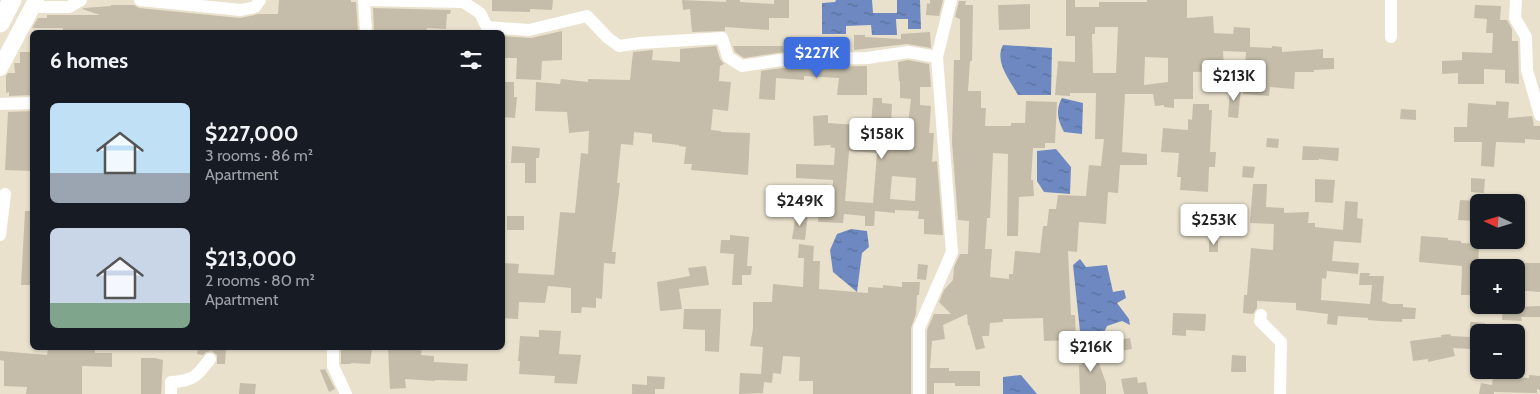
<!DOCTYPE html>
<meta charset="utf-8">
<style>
:root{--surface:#171b24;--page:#20242c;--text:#f1f3f6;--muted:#9ea1a6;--accent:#3f6edf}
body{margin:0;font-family:Cabin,sans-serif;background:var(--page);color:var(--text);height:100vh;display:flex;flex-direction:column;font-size:19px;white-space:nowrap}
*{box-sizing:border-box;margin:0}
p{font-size:16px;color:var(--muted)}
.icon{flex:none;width:28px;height:28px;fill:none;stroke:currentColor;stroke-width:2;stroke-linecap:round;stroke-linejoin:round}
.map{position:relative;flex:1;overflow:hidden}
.panel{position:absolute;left:30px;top:30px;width:475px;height:320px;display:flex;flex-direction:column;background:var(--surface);border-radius:8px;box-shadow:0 1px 4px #0004}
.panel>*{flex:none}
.needle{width:32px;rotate:274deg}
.controls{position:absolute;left:1470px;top:194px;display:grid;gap:10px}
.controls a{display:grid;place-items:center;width:55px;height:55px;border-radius:8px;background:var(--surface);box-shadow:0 1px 4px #0004;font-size:25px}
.price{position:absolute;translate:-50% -42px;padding:0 11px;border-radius:5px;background:#fff;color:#222;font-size:16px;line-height:32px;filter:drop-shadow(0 1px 2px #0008)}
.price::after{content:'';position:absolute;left:50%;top:30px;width:15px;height:11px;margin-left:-8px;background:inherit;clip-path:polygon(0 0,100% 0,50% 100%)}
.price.selected{background:var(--accent);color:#fff}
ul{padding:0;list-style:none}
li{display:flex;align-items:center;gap:15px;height:125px;padding:0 20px}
li span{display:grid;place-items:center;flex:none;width:140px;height:100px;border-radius:8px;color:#555}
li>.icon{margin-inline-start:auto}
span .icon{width:60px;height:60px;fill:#fffc;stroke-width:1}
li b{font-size:21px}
h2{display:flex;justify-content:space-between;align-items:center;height:60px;padding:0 20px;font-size:21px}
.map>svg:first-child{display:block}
</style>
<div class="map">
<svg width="1540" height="394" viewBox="0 0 1540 394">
<defs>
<pattern id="water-ripples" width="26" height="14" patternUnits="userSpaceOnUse" patternTransform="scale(1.25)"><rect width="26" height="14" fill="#6e89c1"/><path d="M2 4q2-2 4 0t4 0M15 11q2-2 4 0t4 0" fill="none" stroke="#596f9b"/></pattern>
</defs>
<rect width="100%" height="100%" fill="#eae1cd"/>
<g fill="url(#water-ripples)">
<polygon points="836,0 872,0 873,13 897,13 897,0 920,0 921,29 908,29 908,19 896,19 897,35 872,35 871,25 846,26 846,34 822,34 822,3 835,2"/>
<path d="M 1003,45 L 1052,48 L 1051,95 L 1018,95 C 1010,80 994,62 1003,45 Z"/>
<path d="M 1062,98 L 1083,103 L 1082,134 L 1064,132 C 1058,121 1055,110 1062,98 Z"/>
<polygon points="1056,149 1071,167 1070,194 1044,192 1037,181 1037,151"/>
<polygon points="851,229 867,231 869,247 862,253 857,292 833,272 830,250 837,234"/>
<path d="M 1080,259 L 1086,267 L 1107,265 L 1113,292 L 1124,290 L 1126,298 L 1117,303 L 1129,319 L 1130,325 L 1122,321 L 1107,326 C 1101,340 1095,341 1081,341 L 1073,265 Z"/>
<polygon points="1021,375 1037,394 1003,394 1003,377"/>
</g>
<g fill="#c5bda9" fill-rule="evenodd">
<polygon points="279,0 351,0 351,2 356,2 358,32 63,32 63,28 32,28 38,18 47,18 47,15 100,15 82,9 84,8 111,6 111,5 134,5 139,8 240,18 259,14 278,14"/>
<polygon points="492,0 553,0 552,10 530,9 530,12 492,11"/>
<polygon points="682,0 726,2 726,0 740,0 740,2 774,4 774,0 789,0 789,18 769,18 769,30 725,27 725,31 692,32 690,9 683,10"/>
<polygon points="930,0 943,0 939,16 926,15 927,3 930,4"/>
<path d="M 1066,0 L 1075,0 L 1075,7 L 1099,7 L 1099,2 L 1147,2 L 1147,0 L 1187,0 L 1187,18 L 1213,16 L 1214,33 L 1233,34 L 1234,27 L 1250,28 L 1250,47 L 1272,48 L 1272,46 L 1282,47 L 1282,52 L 1323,49 L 1323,58 L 1334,58 L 1334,69 L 1314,70 L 1314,72 L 1295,72 L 1294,89 L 1270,87 L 1269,96 L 1243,94 L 1246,52 L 1223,51 L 1224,71 L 1193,72 L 1193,99 L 1174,99 L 1174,108 L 1164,107 L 1164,105 L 1155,106 L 1153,94 L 1125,94 L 1122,152 L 1147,154 L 1147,165 L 1120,165 L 1118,193 L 1108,192 L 1106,224 L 1079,222 L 1077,252 L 1068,251 L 1071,315 L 1075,315 L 1076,340 L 1044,341 L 1043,318 L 1003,319 L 1003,322 L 990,323 L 989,336 L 982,336 L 985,348 L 976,350 L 969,325 L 968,325 L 967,314 L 943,325 L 945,339 L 932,341 L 930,368 L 949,368 L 949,371 L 980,371 L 980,386 L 955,386 L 955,383 L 934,383 L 934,394 L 927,394 L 927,330 L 934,314 L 951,314 L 939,302 L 944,290 L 953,280 L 954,267 L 960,254 L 968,254 L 969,221 L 958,220 L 952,142 L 954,60 L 960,60 L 960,19 L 955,17 L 959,1 L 966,1 L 965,5 L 973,5 L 972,61 L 970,61 L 968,91 L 981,91 L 981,108 L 986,108 L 985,126 L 1011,126 L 1011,123 L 1025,123 L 1026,101 L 1057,102 L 1055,143 L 1045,143 L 1045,148 L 1033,148 L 1031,180 L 1033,180 L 1034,196 L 1019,197 L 1018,236 L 1007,236 L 1008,154 L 993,153 L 990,218 L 987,218 L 985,249 L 992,249 L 990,277 L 1009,279 L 1009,274 L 1013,274 L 1015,251 L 1040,253 L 1043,226 L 1047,226 L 1049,209 L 1056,209 L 1058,195 L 1086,196 L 1089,165 L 1101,166 L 1104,139 L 1095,139 L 1096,93 L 1070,93 L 1070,96 L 1055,95 L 1058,61 L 1075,62 L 1075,36 L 1066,36 ZM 1095,27 L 1118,27 L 1116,73 L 1093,73 L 1092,34 L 1095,34 ZM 1145,57 L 1168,58 L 1168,82 L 1144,85 Z"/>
<polygon points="1030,4 1030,29 999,30 998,5"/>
<polygon points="1475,5 1501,6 1500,20 1507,20 1512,29 1512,41 1518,41 1519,84 1505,83 1505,70 1484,69 1484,84 1458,84 1458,73 1442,74 1442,61 1462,60 1462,52 1492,53 1493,33 1486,33 1487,19 1474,18"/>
<polygon points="373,8 451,10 450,14 447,14 446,29 427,28 426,32 374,32"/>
<polygon points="562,31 562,60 542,61 541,80 516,79 517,58 502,58 502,36 531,38"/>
<polygon points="930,32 931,48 907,44 854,50 854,35 865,35 865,37 901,39 901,34"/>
<polygon points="716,46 720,59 724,64 720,66 719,81 731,82 728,111 713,109 711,130 721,131 721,132 750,133 748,175 691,170 692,164 684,164 686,147 679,146 679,145 652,142 652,134 634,132 633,145 621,144 617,183 620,183 612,252 616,252 615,264 604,263 602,299 596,298 596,308 582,307 581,313 571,313 571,288 548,286 545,303 519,302 518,319 502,318 503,263 519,264 518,273 554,275 560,212 575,213 581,153 588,154 589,131 569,133 567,112 535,111 536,82 560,84 561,79 588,82 588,79 630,80 633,52 653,50 652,60 680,62 680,49"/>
<polygon points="733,46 783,46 784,52 744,58 735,52"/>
<polygon points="20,52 32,52 32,95 9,96 9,92 6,93 6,76 8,73 15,73 14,63 20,63"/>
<path d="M 908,60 L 929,64 L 931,87 L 920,87 L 920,105 L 931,106 L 929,133 L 934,133 L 932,162 L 937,161 L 943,235 L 924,234 L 924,219 L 918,219 L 919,211 L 895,210 L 895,213 L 875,211 L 874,226 L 865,226 L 865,216 L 844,214 L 843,223 L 818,222 L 819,208 L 832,208 L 833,180 L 796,178 L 796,164 L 834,165 L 835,148 L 830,147 L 831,145 L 814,146 L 813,116 L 828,115 L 828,123 L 871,126 L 873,98 L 882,98 L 882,103 L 892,104 L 891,123 L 908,124 L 911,99 L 900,98 L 900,81 L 899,81 L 898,65 L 898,62 ZM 849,151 L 877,153 L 873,203 L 845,201 ZM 892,176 L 916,178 L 915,201 L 890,199 Z"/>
<polygon points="867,66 867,95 837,95 839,78 804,76 804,80 776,78 775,100 759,99 761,71 782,68"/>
<polygon points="502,82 514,82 514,97 517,97 515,118 502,117"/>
<polygon points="1230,87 1241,88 1238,118 1228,117"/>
<polygon points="1496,101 1509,102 1508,118 1532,116 1534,126 1540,126 1540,140 1525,139 1525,143 1496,142 1494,167 1481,166 1482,142 1454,142 1454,127 1467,127 1468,103 1496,105"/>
<polygon points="1193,104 1209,104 1209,110 1212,110 1210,152 1216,152 1215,167 1209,167 1208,192 1180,190 1181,177 1177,177 1179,153 1161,152 1163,128 1188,130 1188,119 1192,120"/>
<polygon points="1401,109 1416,110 1416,120 1400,119"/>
<polygon points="32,111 32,171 5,170 8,112"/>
<polygon points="1267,138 1279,139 1278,148 1266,147"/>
<polygon points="512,146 540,148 539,158 536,158 536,183 525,183 525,163 511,163"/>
<polygon points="1303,146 1339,148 1338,161 1319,159 1319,160 1302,160"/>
<polygon points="1243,166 1255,167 1253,178 1242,177"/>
<polygon points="1471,178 1485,179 1484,193 1471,192"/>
<polygon points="1315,179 1335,180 1333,203 1315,202"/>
<polygon points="1253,184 1267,184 1266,207 1284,208 1284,213 1309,212 1308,223 1315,223 1315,227 1343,230 1345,201 1358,202 1357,218 1363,219 1361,243 1334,241 1332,261 1359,263 1358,274 1327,271 1326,279 1322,278 1321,300 1370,304 1372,285 1359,285 1360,273 1370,273 1369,276 1384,276 1382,301 1390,304 1403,304 1403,307 1416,308 1415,319 1402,319 1402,322 1380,321 1368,320 1368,318 1338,316 1337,325 1327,324 1328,314 1296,310 1296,303 1257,301 1257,308 1253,314 1243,313 1244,295 1247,295 1251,248 1273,250 1274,224 1250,223"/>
<polygon points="1460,200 1477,201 1476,221 1458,220"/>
<polygon points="25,211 32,211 32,285 21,285"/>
<polygon points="796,213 808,214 805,240 792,239"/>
<rect x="507" y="216" width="17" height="14"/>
<polygon points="730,235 749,237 747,266 752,266 751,275 742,275 742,285 732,285 734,254 720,253 721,240 730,240"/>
<polygon points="1421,236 1448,238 1448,240 1461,241 1461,243 1479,244 1478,265 1476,264 1475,295 1461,295 1462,266 1419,262"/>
<rect x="1209" y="240" width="9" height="12"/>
<polygon points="799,244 814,246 813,261 820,261 819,289 868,293 868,287 883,288 883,285 902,287 902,282 920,282 919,295 917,295 916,314 911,328 911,394 813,394 813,381 799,381 800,357 783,356 781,374 773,373 772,383 764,382 763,393 739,394 740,373 761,374 763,347 750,346 753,328 753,302 772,302 773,284 803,287 804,258 798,258"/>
<polygon points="1516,263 1540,263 1540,292 1516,290"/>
<polygon points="918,264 928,265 926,280 917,279"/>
<polygon points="706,266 709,285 679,289 682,309 660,311 657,282 690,276 688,268"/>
<polygon points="1540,306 1540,317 1521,317 1522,321 1502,320 1503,308"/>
<polygon points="684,309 721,309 719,352 705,351 705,330 683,329"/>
<polygon points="1173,313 1206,314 1205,331 1186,330 1186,336 1172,335"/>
<polygon points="1470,322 1485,323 1485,332 1479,332 1479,360 1470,361 1470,349 1453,348 1455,356 1428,362 1428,359 1413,361 1410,341 1441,337 1441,335 1450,334 1451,336 1470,337"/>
<polygon points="539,330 561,331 559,354 581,355 577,384 554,383 555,376 519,374 520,361 518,361 520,336 539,337"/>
<polygon points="1130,338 1132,349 1116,352 1114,341"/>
<polygon points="1092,344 1106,383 1106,394 1080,394 1079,365 1082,365 1077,349"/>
<polygon points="48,348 95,348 95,353 112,353 112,367 82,366 82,394 26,394 27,387 4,386 4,361 0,360 0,351 47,355"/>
<polygon points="198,348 226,348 225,364 217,364 217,355 212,351 206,352 203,355 197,354"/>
<polygon points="355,348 372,349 370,364 351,363 351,364 341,364 341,349 355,350"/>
<polygon points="388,348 422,348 421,355 434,356 434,362 468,364 467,381 435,380 435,381 405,379 406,388 390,389"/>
<polygon points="1232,355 1246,356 1246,372 1231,372"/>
<polygon points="141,358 155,358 163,360 161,394 141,394"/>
<polygon points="325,369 335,389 329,392 320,370"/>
<polygon points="1494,370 1509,370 1509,377 1529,378 1529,375 1540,376 1540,390 1537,389 1537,393 1494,392 1494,394 1479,394 1481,383 1492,385"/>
<polygon points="647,376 665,377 664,389 655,389 655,394 632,394 632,384 647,385"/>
<polygon points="1137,377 1138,383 1146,382 1148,394 1124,394 1121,379"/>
<polygon points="240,383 256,384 255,394 239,394"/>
</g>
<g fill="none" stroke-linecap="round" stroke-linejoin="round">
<g stroke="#fff" stroke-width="12">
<polyline points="140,0 241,10 255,7 260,0"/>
<polyline points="364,0 463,2 480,13 487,27 529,30 587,16 608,38 619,46 640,43 722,38 728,57 742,66 781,60 867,58 908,52 937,57"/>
<polyline points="364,0 366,32"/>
<polyline points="1516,0 1515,18 1526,37 1527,70 1540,115"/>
<polyline points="32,7 69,7 81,0"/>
<polyline points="1391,37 1391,0"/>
<polyline points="0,104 32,103"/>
<polyline points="0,235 5,194"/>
<polyline points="1261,315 1260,321 1281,342 1280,394"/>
<polyline points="333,348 333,366 346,394"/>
<path d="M 171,394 L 171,382 C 194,381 197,376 210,359"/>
<polyline points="919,394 919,328 952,252 937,57 951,0"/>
</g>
<polyline stroke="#fff" stroke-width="16" points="0,68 36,0"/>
<polyline stroke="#fff" stroke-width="19" points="0,23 12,0"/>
</g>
</svg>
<div class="controls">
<a><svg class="needle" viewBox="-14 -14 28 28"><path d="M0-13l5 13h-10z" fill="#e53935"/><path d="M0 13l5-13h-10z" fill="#9ea1a6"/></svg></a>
<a>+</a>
<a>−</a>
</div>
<b class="price selected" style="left:817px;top:79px">$227K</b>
<b class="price" style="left:1234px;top:102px">$213K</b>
<b class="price" style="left:882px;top:160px">$158K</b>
<b class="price" style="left:800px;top:227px">$249K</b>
<b class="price" style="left:1214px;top:246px">$253K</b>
<b class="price" style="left:1091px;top:373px">$216K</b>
<section class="panel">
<h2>6 homes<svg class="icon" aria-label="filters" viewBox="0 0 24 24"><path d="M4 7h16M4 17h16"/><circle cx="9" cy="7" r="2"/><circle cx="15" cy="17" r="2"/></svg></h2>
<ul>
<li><span style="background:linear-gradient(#bfe0f5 70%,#9aa5b1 0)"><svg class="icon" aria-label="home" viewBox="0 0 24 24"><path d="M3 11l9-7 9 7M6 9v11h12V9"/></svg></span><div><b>$227,000</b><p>3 rooms · 86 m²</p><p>Apartment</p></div></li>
<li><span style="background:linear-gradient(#c9d6e8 75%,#7fa58c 0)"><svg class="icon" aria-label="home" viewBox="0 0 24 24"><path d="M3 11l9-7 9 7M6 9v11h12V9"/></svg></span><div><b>$213,000</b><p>2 rooms · 80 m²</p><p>Apartment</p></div></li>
</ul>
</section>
</div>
